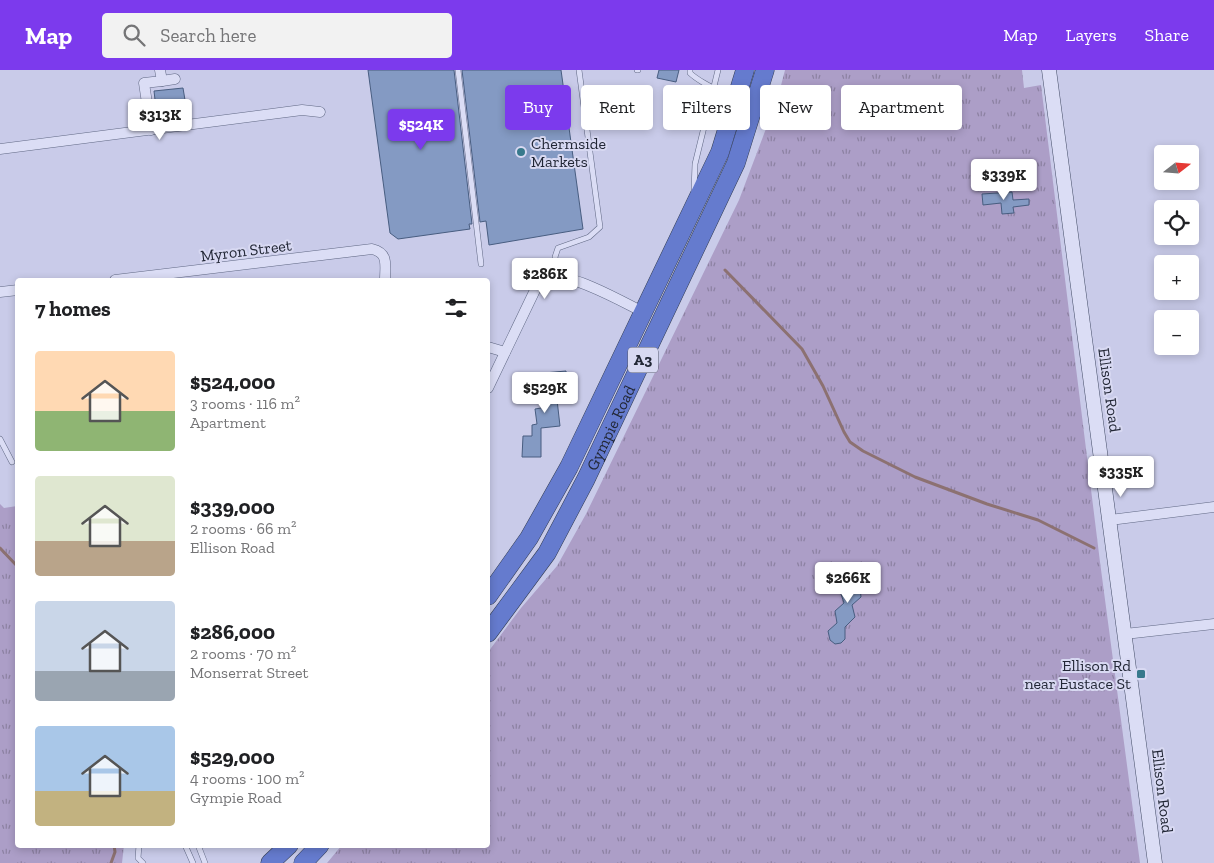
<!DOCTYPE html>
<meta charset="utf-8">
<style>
:root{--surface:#fff;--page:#f2f2f2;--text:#202124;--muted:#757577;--accent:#7c3aed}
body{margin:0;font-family:"Zilla Slab",serif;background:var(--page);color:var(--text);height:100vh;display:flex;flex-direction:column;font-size:19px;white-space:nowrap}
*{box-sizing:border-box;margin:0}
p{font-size:16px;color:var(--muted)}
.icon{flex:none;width:28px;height:28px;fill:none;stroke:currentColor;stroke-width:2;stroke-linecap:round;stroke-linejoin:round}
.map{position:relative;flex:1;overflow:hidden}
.drawer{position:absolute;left:15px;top:208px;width:475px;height:570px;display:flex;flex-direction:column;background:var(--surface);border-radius:5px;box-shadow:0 2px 8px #0003}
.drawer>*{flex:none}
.guide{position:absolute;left:505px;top:15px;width:475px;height:45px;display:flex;gap:10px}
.needle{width:32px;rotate:73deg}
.controls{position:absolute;left:1154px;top:75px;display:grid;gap:10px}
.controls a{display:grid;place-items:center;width:45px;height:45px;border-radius:5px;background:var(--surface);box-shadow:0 2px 8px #0003;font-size:25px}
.price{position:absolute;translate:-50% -42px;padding:0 11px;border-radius:5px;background:#fff;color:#222;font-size:16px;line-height:32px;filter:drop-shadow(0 1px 2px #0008)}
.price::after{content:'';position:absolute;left:50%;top:30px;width:15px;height:11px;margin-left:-8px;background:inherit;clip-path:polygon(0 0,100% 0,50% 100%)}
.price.selected{background:var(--accent);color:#fff}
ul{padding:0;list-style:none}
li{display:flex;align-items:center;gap:15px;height:125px;padding:0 20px}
li span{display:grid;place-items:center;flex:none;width:140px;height:100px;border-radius:5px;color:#555}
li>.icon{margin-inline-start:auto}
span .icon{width:60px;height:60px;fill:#fffc;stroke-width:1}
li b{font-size:21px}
h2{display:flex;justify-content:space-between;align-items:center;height:60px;padding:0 20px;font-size:21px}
.tag{padding:0 18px;border-radius:5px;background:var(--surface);box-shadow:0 2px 8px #0003;font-size:18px;line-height:45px}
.tag.selected{background:var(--accent);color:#fff}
header{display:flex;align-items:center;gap:30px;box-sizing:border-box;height:70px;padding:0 25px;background:var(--accent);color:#fff}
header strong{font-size:24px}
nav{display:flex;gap:28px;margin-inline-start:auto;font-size:18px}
.search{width:350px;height:45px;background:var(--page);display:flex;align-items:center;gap:12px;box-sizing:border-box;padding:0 18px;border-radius:5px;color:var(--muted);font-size:19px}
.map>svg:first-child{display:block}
</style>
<header>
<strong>Map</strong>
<div class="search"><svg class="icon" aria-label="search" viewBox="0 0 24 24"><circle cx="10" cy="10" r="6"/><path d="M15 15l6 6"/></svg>Search here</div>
<nav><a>Map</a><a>Layers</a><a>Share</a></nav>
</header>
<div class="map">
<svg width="1214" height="793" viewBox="0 0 1214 793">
<defs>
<pattern id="park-tufts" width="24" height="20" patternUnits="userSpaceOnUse" patternTransform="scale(1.25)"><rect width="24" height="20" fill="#ac9ec7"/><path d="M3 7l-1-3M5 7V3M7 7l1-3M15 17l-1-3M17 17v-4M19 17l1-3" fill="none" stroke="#8c81a2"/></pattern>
</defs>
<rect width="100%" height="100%" fill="#c9cbe9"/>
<g fill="url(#park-tufts)">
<polygon points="785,0 1022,0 1024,18 1041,15 1100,492 1140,793 327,793 342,775 488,775 488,582 521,538 557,496 586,444 739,130 778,27"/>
<polygon points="0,434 4,438 17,436 18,775 124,775 122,793 0,793"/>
</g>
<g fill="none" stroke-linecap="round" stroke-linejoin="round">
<g stroke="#8c7171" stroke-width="3">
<polyline points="725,200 802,279 823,316 844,362 850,372 863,381 915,407 987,434 1038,450 1094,478"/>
<polyline points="0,478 18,497"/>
<polyline points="18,545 18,555"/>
<polyline points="111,793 115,782 114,775"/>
</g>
</g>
<g fill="#849ac3" stroke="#485d80">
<polygon points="368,0 454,0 472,154 469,154 470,159 398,169 390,163"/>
<polygon points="462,0 561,0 583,159 489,175 486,151 480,152"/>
<polygon points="659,0 679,0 676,12 657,8"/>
<polygon points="183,18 186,36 156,38 154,21"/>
<polygon points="1012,122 1013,130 1029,129 1029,135 1013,137 1014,143 1002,144 1001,133 983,135 982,124"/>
<polygon points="566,301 567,320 556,321 560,356 541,358 541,387 522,387 523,366 532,366 532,355 537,354 535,339 547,337 544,303"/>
<polygon points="857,495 866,498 869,508 860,516 861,527 852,535 855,547 845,557 845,569 841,573 835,574 830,570 828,561 837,553 835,541 844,533 841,524 844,518 851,512 850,501"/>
</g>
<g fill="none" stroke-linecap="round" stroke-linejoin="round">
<g stroke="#606884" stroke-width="6">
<g id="lane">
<polyline points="458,0 481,194"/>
<polyline points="637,0 638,0"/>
<path d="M 690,0 L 690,3 C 695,8 711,18 719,20 C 723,22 730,19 735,20"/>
<polyline points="694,121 695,94 718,0"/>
<polyline points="559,207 555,187 558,178 589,167 600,157 579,0"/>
<polyline points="0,369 12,392"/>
<polyline points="139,775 138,788 143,793"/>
<polyline points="185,775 193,793"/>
<polyline points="198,775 205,793"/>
</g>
</g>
<g stroke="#606884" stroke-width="11">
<g id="street">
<polyline points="162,11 175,9"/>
<polyline points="151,60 144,13 162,11 160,0"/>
<polyline points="0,79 302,40 320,42"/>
<path d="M 115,210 L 372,179 C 389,183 385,195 385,210"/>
<polyline points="0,222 18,220"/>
<polyline points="488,277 505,282"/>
<path d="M 488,318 L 536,218 C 543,213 548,209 557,208 C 575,205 625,233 643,242"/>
<polyline points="1110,450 1214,437"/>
<polyline points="1125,564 1214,554"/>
</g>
</g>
<g stroke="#434c66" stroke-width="15">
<polyline id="secondary" points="1049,0 1155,793"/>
</g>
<g stroke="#333d52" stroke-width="19">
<g id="highway">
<polyline points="488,526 529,468 569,397 720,82 745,0"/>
<path id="s1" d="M 488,563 L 547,483 L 586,409 L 736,93 L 765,0"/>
<polyline points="270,793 289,775"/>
<polyline points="303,793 320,775"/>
</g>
</g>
<use href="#lane" stroke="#dbddf5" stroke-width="5"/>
<use href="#street" stroke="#dbddf5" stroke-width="10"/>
<use href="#secondary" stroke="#dbddf5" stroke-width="14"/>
<use href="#highway" stroke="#657bce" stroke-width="18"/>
</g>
<g fill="#37798c" stroke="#d8d9f2" stroke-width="2">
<circle cx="521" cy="82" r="5"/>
<rect x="1136" y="599" width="10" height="10" rx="2.5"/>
</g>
<g text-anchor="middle" stroke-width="4" stroke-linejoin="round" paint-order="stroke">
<rect fill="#d8d9f2" stroke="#595c6e" stroke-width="1" x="628" y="277.5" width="30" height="25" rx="4"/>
<g font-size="15" font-weight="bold" fill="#222736">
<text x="643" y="295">A3</text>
</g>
<g font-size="16" fill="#222736" stroke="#d8d9f2" text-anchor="start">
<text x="531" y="79">Chermside<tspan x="531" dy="18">Markets</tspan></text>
<text x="1131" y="601" text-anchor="end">Ellison Rd<tspan x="1131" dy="18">near Eustace St</tspan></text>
</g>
<g font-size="16" fill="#222736" stroke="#d8d9f2">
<text transform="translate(246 180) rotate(-7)" y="6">Myron Street</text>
<text transform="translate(1110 320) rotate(82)" y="6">Ellison Road</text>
<text dy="6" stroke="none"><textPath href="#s1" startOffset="240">Gympie Road</textPath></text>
<text transform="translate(1163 721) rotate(83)" y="6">Ellison Road</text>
</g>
</g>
</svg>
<div class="controls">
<a><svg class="needle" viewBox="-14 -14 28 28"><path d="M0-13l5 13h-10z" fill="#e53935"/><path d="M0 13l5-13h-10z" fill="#757577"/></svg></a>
<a><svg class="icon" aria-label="locate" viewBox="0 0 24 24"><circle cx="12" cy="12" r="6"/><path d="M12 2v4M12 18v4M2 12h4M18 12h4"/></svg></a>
<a>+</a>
<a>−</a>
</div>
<b class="price" style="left:160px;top:71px">$313K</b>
<b class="price selected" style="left:421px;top:81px">$524K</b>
<b class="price" style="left:1004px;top:131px">$339K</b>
<b class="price" style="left:545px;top:230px">$286K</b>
<b class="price" style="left:545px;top:344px">$529K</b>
<b class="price" style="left:1121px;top:428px">$335K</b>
<b class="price" style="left:848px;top:534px">$266K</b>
<div class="guide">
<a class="tag selected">Buy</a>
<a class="tag">Rent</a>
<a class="tag">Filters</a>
<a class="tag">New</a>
<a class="tag">Apartment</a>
</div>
<section class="drawer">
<h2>7 homes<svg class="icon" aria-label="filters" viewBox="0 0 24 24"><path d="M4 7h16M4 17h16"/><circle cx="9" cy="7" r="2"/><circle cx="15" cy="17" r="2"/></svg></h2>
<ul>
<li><span style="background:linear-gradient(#ffd9b3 60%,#8fb573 0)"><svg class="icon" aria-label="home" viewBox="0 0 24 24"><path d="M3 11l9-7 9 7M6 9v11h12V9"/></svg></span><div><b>$524,000</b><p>3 rooms · 116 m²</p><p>Apartment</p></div></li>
<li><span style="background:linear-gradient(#dfe7d0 65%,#b9a48a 0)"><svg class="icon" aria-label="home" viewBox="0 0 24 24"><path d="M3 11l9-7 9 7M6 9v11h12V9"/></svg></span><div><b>$339,000</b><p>2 rooms · 66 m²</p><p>Ellison Road</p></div></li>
<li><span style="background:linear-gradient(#c9d6e8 70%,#9aa5b1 0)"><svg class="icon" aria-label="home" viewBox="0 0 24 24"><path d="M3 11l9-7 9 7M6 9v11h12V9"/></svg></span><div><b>$286,000</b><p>2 rooms · 70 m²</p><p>Monserrat Street</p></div></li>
<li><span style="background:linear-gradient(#a9c7e8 65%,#c2b280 0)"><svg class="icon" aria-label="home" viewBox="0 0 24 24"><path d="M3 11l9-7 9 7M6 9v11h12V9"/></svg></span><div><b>$529,000</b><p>4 rooms · 100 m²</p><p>Gympie Road</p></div></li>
</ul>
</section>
</div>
